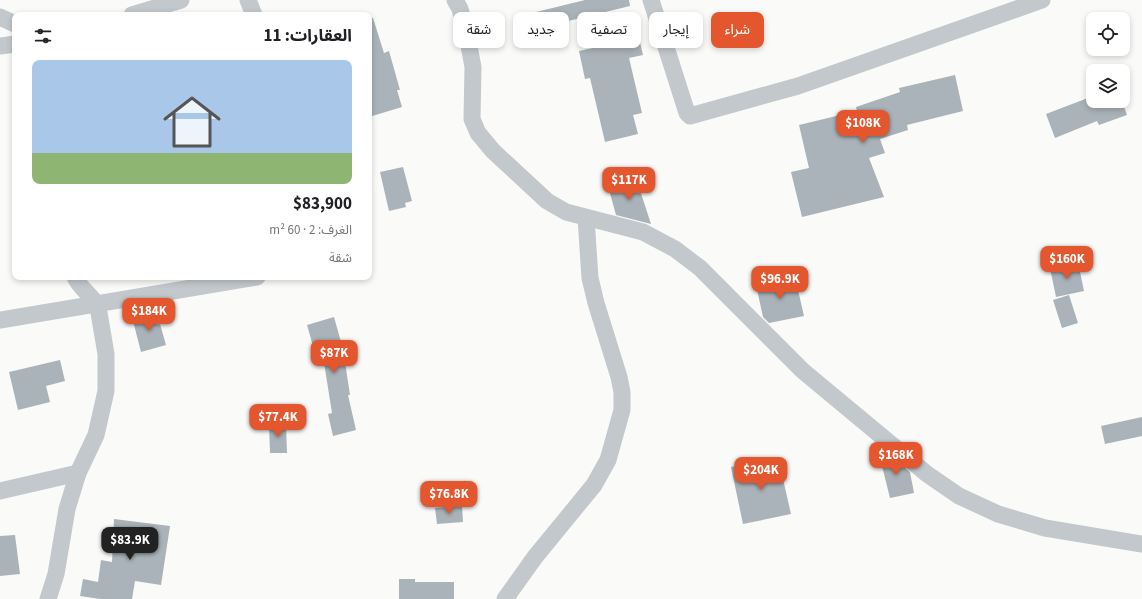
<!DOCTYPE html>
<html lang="ar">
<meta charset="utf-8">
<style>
:root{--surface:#fff;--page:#f2f2f2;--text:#202124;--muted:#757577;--accent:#e4572e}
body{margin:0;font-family:"Source Sans 3","Noto Sans Arabic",sans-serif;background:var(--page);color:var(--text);direction:rtl;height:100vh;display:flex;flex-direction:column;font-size:15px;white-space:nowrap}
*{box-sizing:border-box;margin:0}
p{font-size:13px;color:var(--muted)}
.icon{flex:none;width:22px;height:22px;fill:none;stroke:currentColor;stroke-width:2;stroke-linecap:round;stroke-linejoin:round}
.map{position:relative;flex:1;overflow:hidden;direction:ltr}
.details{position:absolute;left:12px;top:12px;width:360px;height:268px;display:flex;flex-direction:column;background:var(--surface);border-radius:8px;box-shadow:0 2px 6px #0003;direction:rtl}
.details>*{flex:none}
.banner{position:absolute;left:384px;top:12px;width:380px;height:36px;direction:rtl;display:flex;gap:8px}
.buttons{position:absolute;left:1086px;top:12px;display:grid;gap:8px}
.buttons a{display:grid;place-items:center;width:44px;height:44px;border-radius:8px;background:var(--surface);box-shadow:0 2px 6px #0003;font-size:20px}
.price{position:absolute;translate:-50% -34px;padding:0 9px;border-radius:8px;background:var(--accent);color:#fff;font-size:13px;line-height:26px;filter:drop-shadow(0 1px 2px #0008)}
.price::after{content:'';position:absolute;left:50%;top:24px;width:12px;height:9px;margin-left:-6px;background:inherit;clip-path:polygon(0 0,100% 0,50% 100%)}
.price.active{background:#222;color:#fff}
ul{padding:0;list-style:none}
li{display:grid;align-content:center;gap:8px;height:212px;padding:0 20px}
li span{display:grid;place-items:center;height:124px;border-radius:8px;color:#555}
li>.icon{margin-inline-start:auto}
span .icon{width:72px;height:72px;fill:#fffc;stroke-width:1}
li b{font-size:17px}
h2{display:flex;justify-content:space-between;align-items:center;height:48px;padding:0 20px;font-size:17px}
.pill{padding:0 14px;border-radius:8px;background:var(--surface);box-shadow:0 2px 6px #0003;font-size:14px;line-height:36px}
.pill.active{background:var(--accent);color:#fff}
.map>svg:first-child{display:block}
</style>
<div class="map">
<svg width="1142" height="599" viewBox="0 0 1142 599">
<rect width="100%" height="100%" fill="#fafaf8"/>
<g fill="#aab3b9">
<polygon points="585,0 629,0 630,6 556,24 556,26 537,31 532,13"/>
<polygon points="369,18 373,18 384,53 389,51 400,90 397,90 402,107 369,117"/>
<polygon points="639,38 643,55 629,58 642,113 633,115 638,134 605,142 590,78 585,79 579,51"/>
<polygon points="955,75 963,111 907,125 908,130 880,139 885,153 869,158 884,197 802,217 791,172 809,168 799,125 857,111 856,107 900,92 899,88"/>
<polygon points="1093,96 1093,101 1122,101 1127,115 1099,125 1097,121 1055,138 1046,114"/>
<polygon points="403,167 412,201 405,203 406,207 389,211 380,172"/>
<polygon points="636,178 651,224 616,215 608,186"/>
<polygon points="1078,262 1084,291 1056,297 1050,268"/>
<polygon points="795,277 804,316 769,323 763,317 756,285"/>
<polygon points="1069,295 1078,323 1062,328 1053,300"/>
<polygon points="155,312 158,325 160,324 166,345 141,352 132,317"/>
<polygon points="334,317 343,349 350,395 348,395 356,430 333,436 328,414 332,413 322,350 315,353 307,325"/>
<polygon points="60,360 65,381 46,386 50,402 18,410 9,372"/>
<polygon points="1142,417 1142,436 1105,444 1101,426"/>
<polygon points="269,424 286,424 287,453 270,453"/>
<polygon points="877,446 910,472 914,493 890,498"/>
<polygon points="778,457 791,514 743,524 731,467"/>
<polygon points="462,506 463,522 437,524 435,508"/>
<polygon points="114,519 170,526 161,585 135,581 132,599 100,599 80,596 83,579 98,582 101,560 112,562"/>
<polygon points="15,535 20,574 0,576 0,536"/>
<polygon points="399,579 415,579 415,582 454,582 454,599 399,599"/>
</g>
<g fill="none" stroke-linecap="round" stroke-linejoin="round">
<g stroke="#c3c8cc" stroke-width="17">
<polyline points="248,0 254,15"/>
<polyline points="455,0 460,9 467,35 473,67 472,119 478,133 493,151 547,201 566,212 643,232 675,249 700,268 803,371 927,474 959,496 998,514 1045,528 1142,544"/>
<polyline points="651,0 687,113 690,116 798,86 1042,0"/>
<polyline points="132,15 181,0"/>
<polyline points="0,17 15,24"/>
<polyline points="0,46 15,44"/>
<polyline points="0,320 257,277"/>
<polyline points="0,491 78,473"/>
<path d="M 48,599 L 56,574 L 67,509 L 78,473 L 96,435 L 106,391 L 106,354 L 98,307 C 95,298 80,289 75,277"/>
<polyline points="505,599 535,557 594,485 608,460 622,410 622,392 619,377 596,303 590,278 586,218"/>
</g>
</g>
</svg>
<div class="buttons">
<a><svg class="icon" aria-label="locate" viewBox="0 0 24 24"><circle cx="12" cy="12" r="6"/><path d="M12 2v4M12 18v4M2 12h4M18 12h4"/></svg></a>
<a><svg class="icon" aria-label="layers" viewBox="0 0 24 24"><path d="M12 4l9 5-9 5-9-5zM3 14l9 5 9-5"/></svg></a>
</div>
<b class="price" style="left:863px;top:144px">$108K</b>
<b class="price" style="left:629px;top:201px">$117K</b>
<b class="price" style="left:1067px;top:280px">$160K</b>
<b class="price" style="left:780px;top:300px">$96.9K</b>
<b class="price" style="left:149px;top:332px">$184K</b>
<b class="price" style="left:334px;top:374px">$87K</b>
<b class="price" style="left:278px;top:438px">$77.4K</b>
<b class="price" style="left:896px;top:476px">$168K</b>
<b class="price" style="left:761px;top:491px">$204K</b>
<b class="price" style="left:449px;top:515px">$76.8K</b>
<b class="price active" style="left:130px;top:561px">$83.9K</b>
<div class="banner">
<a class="pill active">شراء</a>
<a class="pill">إيجار</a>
<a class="pill">تصفية</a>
<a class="pill">جديد</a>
<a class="pill">شقة</a>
</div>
<section class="details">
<h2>العقارات: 11<svg class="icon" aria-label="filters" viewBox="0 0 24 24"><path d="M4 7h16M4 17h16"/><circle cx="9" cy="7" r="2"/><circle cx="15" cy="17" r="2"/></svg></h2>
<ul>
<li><span style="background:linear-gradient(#a9c7e8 75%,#8fb573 0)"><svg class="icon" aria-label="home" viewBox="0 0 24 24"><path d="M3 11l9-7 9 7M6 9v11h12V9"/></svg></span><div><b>$83,900</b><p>الغرف: 2 · 60 m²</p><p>شقة</p></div></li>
</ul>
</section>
</div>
